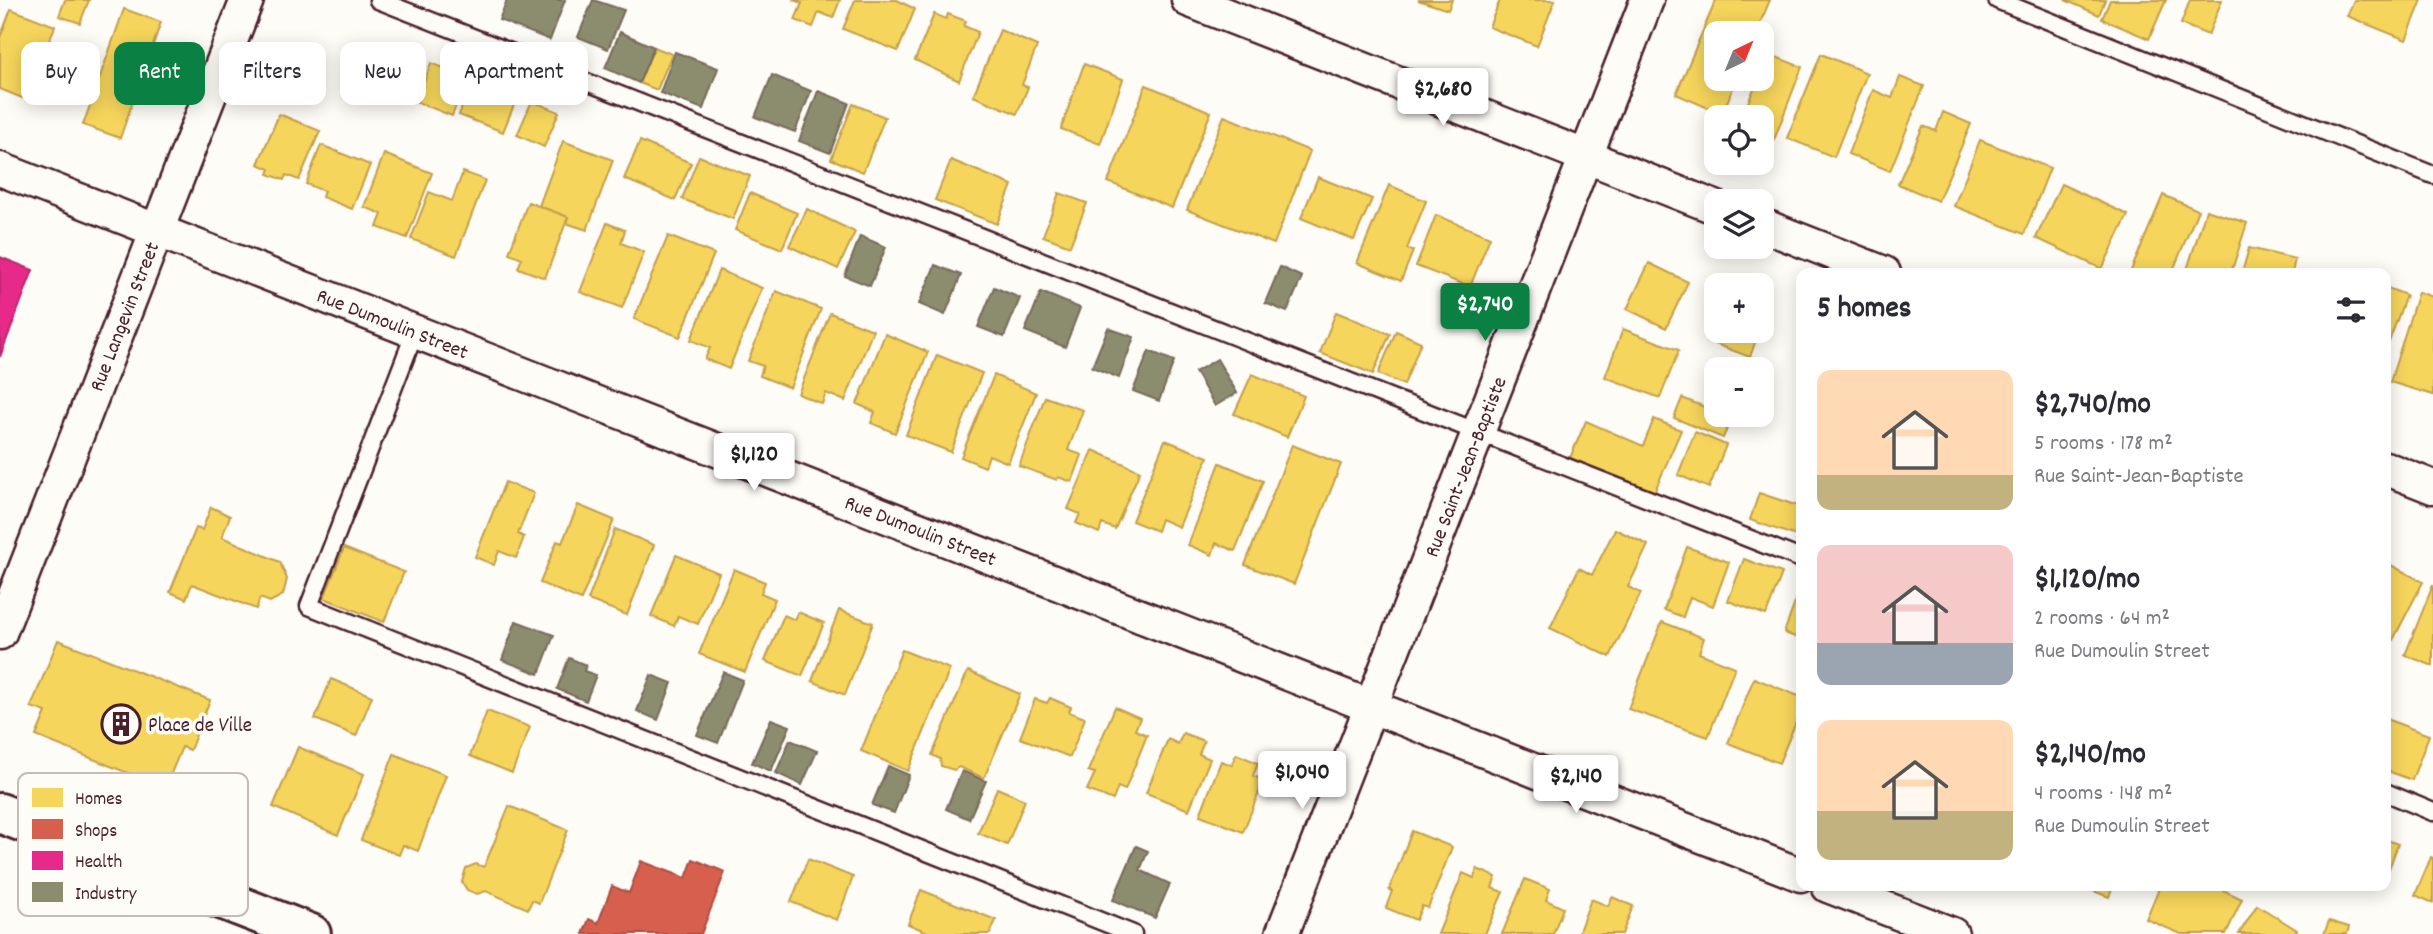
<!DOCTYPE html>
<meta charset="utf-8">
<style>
:root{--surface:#fff;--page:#f2f2f3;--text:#2b2b33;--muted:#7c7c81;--accent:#0b8043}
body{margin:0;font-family:Dekko,sans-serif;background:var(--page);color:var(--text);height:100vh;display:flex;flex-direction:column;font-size:26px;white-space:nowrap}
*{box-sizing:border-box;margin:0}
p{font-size:23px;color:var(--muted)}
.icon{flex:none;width:38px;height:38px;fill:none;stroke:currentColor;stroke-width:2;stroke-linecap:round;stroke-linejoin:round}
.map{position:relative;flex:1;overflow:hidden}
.sheet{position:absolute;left:1796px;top:268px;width:595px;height:623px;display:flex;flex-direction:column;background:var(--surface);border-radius:14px;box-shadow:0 4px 18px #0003}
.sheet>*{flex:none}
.top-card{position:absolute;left:21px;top:42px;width:665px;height:63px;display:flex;gap:14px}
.needle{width:46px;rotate:43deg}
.fabs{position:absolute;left:1704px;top:21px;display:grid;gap:14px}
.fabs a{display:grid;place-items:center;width:70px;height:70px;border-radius:14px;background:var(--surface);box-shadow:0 4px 18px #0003;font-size:35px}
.price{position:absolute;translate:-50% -60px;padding:0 16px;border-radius:7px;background:#fff;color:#222;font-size:23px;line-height:46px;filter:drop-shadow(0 2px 4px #0008)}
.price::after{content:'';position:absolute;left:50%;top:42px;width:21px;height:16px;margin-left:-10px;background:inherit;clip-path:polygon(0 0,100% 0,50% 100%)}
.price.selected{background:var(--accent);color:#fff}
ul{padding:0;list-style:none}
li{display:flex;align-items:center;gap:21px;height:175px;padding:0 21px}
li span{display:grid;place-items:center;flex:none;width:196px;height:140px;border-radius:14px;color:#555}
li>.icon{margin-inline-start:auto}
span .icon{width:84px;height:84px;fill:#fffc;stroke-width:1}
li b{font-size:30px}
h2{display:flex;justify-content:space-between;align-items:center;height:84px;padding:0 21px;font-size:30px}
.tag{padding:0 24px;border-radius:14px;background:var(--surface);box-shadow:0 4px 18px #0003;font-size:24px;line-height:63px}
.tag.selected{background:var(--accent);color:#fff}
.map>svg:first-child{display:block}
</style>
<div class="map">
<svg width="2433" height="934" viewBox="0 0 2433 934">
<rect width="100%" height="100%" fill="#fdfcf7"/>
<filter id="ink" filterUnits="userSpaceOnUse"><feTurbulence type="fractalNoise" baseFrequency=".0143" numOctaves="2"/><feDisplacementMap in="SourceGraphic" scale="14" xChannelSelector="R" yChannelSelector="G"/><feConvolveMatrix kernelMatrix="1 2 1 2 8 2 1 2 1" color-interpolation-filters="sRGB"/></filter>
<g filter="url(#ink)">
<g fill="#f6d55c" stroke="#c29e4d" stroke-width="2">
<polygon points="65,0 89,0 80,23 59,16"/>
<polygon points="793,0 840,0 833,18 819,12 813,27 795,20 802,3"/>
<polygon points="855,0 897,0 915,9 898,51 843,29"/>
<polygon points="1418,0 1452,0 1448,10"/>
<polygon points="1500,0 1555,0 1537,46 1489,27"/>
<polygon points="1716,0 1770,0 1756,33 1717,33 1717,79 1737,79 1722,114 1676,94"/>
<polygon points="2065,0 2105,0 2099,15"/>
<polygon points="2110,0 2166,0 2149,39 2102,19"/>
<polygon points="2190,0 2222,0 2208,35 2181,24"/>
<polygon points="2354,0 2422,0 2406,40 2347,16"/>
<polygon points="11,9 55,26 27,100 0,89 0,38"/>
<polygon points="124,9 161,22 120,138 83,125"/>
<polygon points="934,14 946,19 948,14 966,21 964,26 978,32 959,81 915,60"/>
<polygon points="1000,30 1037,46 1022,85 1028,87 1017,114 973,96"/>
<polygon points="654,47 672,54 657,90 639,83"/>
<polygon points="1768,54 1802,67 1774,140 1762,135 1762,117 1742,117 1758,79 1762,79"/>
<polygon points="1821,54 1867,73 1834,157 1787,138"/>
<polygon points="431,63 467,77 452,116 417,102"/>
<polygon points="1084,64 1123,79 1100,144 1061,129"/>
<polygon points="1900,77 1924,86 1890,171 1848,154 1873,90 1892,98"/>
<polygon points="473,78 518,95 503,132 459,115"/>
<polygon points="1146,85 1211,112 1172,208 1108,182"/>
<polygon points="532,101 559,112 544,147 517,135"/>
<polygon points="853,104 885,117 863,172 831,159"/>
<polygon points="1943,112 1971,124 1938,201 1898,184 1923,126 1936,131"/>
<polygon points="279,114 320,131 299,180 286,175 284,180 268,174 270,169 258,164"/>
<polygon points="1224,116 1310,151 1274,244 1187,210"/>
<polygon points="1980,140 2050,168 2024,234 1954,206"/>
<polygon points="563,141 613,160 587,230 566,223 568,217 539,206"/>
<polygon points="640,141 691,163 675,200 624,179"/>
<polygon points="321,145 370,165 352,209 322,197 324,191 306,184"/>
<polygon points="384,154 432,173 407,238 377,227 382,214 364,207"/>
<polygon points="699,156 750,176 733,219 682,199"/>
<polygon points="951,160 1012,185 997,224 935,200"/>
<polygon points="463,172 485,180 456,256 411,239 429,192 452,201"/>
<polygon points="1318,177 1372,199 1354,240 1301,218"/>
<polygon points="2061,184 2128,215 2102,269 2036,238"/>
<polygon points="1389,185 1426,201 1407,249 1413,251 1401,281 1357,263"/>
<polygon points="750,193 797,213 782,249 735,230"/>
<polygon points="1059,193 1087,203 1070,246 1043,236"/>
<polygon points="2163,195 2198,210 2172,273 2130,273"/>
<polygon points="528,202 568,217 545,278 518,268 522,258 509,253"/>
<polygon points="807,209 855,232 838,269 789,246"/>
<polygon points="2206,210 2247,223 2231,273 2186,273"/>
<polygon points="1436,215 1490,237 1470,287 1416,266"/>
<polygon points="607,223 625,230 621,243 644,252 622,308 580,292"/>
<polygon points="668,236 714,254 680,337 634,319"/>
<polygon points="2249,248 2295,259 2292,273 2242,273"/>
<polygon points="1649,263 1688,282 1666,328 1627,309"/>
<polygon points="719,270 762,288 729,369 705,359 710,348 691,340"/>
<polygon points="2385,287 2406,295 2385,353"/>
<polygon points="776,291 821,309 790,388 760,376 763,366 748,361"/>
<polygon points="2418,292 2433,297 2433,395 2390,382"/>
<polygon points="1336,312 1390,334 1373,374 1320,353"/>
<polygon points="1717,312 1717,331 1759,331 1750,357 1707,341"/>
<polygon points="830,313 873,330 845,401 826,393 822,404 798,394"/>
<polygon points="1623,329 1679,350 1660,398 1605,377"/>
<polygon points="1396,331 1421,342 1404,385 1378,374"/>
<polygon points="885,334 928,352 895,433 871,423 875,412 857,404"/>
<polygon points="937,355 982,373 951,452 906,435"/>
<polygon points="1252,374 1304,396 1287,437 1234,414"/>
<polygon points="994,375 1036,393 1008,463 989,455 985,467 961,457"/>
<polygon points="1045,397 1083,410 1068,450 1082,455 1072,482 1058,477 1057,480 1019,466"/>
<polygon points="1682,398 1717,412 1717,415 1732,417 1723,438 1674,418"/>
<polygon points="1654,419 1681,430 1654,493 1570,458 1586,421 1643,446"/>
<polygon points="1695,432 1726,445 1709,488 1678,475"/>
<polygon points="1165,440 1208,457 1179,527 1161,519 1157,531 1132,521"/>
<polygon points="1292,445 1341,464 1294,584 1245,565"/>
<polygon points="1093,450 1140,471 1115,529 1102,524 1099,533 1076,523 1080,514 1068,509"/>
<polygon points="1220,463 1263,481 1235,551 1216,543 1212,555 1188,545"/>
<polygon points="505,482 534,493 518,534 524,537 516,558 499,551 494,565 475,557"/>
<polygon points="1759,493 1801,507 1796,536 1750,520"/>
<polygon points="578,505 614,520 581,600 540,583 557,541 562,543"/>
<polygon points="211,507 230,516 222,537 280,562 287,579 283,595 270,602 260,598 256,609 192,584 186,599 170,592 196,528 202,530"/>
<polygon points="615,529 654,545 627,615 588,600"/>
<polygon points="1615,529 1648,545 1628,587 1641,593 1610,657 1550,628 1579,568 1592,575"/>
<polygon points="1687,547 1729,562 1713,606 1690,597 1683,617 1664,610"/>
<polygon points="344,548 404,572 384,622 324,598"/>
<polygon points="676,555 719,573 698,624 678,616 674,626 651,616"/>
<polygon points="1744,559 1782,573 1766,615 1728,601"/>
<polygon points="2387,563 2423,582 2392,642 2385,639"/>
<polygon points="734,569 765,582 761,593 775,599 745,672 699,654"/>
<polygon points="2433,585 2433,666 2405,655"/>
<polygon points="1799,592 1801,592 1801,639 1784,633"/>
<polygon points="839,610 873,623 845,695 812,681"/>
<polygon points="798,612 824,623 802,676 765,661 784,615 795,620"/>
<polygon points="1662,622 1704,638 1699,653 1735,667 1708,737 1628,709"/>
<polygon points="58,640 210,700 190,750 182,747 165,788 36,736 46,712 31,707"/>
<polygon points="902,650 950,669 908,771 861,751"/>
<polygon points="968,671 1020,694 984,778 959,767 954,770 941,766 940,759 932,755"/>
<polygon points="1754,678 1801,697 1801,710 1779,763 1728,743"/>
<polygon points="331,679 372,696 356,736 315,719"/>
<polygon points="1050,698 1071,707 1069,712 1085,718 1070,757 1020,738 1035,699 1047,703"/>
<polygon points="1115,707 1140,718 1135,730 1147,735 1125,790 1118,787 1113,800 1087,790 1095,773 1088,771"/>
<polygon points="487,711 530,727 512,773 470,756"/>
<polygon points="2386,719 2429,735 2412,780 2385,770"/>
<polygon points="1183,733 1204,741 1199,754 1210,759 1189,810 1146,793 1168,739 1178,744"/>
<polygon points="298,747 364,774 338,835 273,807"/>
<polygon points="394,754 446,775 418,851 403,845 399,855 361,840"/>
<polygon points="1236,754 1258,763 1253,776 1264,780 1243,832 1200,815 1221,761 1232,765"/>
<polygon points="997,788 1025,800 1007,845 978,833"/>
<polygon points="509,806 568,830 539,903 532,900 528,909 486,891 477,894 467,890 462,882 466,868 476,864 484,867"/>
<polygon points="1412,831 1452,847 1428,908 1422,906 1416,920 1386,908 1392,891 1389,890"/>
<polygon points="2385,839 2398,844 2386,877 2385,877"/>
<polygon points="2431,857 2433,858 2433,903 2415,895"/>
<polygon points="808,859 853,877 837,920 791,902"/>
<polygon points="1477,869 1496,877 1492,888 1503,892 1485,934 1438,934 1463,873 1474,878"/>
<polygon points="1525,879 1550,889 1546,900 1563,908 1553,934 1502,934"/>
<polygon points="2080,886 2113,886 2109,897"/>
<polygon points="2160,886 2215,886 2242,899 2226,934 2181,934 2146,919"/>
<polygon points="921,890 996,920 990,934 932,934 908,924"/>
<polygon points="1612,897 1633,906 1622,934 1578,934 1591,899 1608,906"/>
<polygon points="2257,905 2297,930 2294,934 2239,934"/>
<polygon points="2329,921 2349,927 2347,934 2324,934"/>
</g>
<polygon fill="#d6604d" stroke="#ac4c43" stroke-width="2" points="693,859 725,872 701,934 583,934 589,919 598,923 612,886 629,893 641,861 686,878"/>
<polygon fill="#e7298a" stroke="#b8266e" stroke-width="2" points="0,257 33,270 0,357"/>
<g fill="#8c8c6e" stroke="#786b5a" stroke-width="2">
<polygon points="507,0 565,0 550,40 499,20"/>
<polygon points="593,0 624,10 608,49 578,37"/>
<polygon points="620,32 654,47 639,83 605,68"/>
<polygon points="388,44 414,54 399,94 373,84"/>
<polygon points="675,52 718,68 703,109 660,93"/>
<polygon points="772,75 811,91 795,132 755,117"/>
<polygon points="818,91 849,103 830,153 799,141"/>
<polygon points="860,236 886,247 870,286 845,276"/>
<polygon points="935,265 961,275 945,315 919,304"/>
<polygon points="1280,267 1302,277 1287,312 1265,303"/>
<polygon points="994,287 1020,298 1004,337 978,327"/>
<polygon points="1041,292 1080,308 1065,347 1025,331"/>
<polygon points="1108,328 1134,337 1119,378 1092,367"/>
<polygon points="1149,351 1174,361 1159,401 1133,391"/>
<polygon points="1217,359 1237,393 1215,406 1195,372"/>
<polygon points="516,621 554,635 539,674 502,660"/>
<polygon points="569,658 586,665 584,671 596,675 586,701 557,689"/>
<polygon points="723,672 743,680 718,743 697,735"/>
<polygon points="651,675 672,683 658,720 637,711"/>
<polygon points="771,719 790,726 771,771 752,763"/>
<polygon points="790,740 817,751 802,785 776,773"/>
<polygon points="888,766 909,775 894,813 872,805"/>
<polygon points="962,771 986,781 969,819 946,809"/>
<polygon points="1136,846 1148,851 1140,870 1170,884 1155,918 1113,900"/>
</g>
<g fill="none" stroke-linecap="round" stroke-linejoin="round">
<g stroke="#4a1f2b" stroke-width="21">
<g id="lane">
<polyline points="378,0 1801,559"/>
<polyline points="1997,0 2433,175"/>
<polyline points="415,332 309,606 1133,934"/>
<polyline points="2385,792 2433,812"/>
</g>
</g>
<g stroke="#4a1f2b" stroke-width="37">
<g id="street">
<polyline points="1188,0 1717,208"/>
<path id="s1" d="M 0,169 L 1801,875"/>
<polyline points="1762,225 1884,273"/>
<polyline points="2385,468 2433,487"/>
<path id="s2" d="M 0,633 L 247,0"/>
<polyline points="1828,886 1952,934"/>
<path id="s3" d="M 1282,934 L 1647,0"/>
</g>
</g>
<g stroke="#4a1f2b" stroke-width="44">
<polyline id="secondary" points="0,813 311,934"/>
</g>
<use href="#lane" stroke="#fdfcf7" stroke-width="16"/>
<use href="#street" stroke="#fdfcf7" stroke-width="32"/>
<use href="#secondary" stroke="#fdfcf7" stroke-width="38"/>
</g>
</g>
<defs>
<g id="building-ring" transform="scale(2.0125)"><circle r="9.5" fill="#fdfcf7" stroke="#4a1f2b" stroke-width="1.5"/><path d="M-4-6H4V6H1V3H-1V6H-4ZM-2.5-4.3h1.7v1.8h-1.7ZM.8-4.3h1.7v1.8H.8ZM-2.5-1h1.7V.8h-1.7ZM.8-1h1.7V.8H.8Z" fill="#4a1f2b"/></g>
</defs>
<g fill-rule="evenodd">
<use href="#building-ring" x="121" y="724"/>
</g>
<g text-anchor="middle" stroke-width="7" stroke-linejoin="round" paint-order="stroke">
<g font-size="21" fill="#4a1f2b" stroke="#fdfcf7">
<text dy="7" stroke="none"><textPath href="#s2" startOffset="340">Rue Langevin Street</textPath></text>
<text dy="7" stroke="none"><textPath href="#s1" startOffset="422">Rue Dumoulin Street</textPath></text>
<text dy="7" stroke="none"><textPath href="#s3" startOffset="502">Rue Saint-Jean-Baptiste</textPath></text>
<text dy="7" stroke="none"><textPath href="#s1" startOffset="989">Rue Dumoulin Street</textPath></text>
</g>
<g font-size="21" fill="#4a1f2b" stroke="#fdfcf7" text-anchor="start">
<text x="148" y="731">Place de Ville</text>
</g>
</g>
<rect x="18" y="773" width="230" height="143" rx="10" fill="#fdfcf7" stroke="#c7baba" stroke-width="2"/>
<rect x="32" y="788" width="31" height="19" fill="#f6d55c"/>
<rect x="32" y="819" width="31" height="20" fill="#d6604d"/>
<rect x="32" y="851" width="31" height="19" fill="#e7298a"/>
<rect x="32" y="882" width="31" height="20" fill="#8c8c6e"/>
<g font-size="19" fill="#4a1f2b">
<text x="75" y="804">Homes</text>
<text x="75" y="836">Shops</text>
<text x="75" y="867">Health</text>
<text x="75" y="899">Industry</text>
</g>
</svg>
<div class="fabs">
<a><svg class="needle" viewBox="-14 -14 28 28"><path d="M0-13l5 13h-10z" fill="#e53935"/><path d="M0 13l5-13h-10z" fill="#7c7c81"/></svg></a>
<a><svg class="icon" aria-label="locate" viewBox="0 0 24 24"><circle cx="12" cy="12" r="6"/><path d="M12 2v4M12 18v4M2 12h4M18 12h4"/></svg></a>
<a><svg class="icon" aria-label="layers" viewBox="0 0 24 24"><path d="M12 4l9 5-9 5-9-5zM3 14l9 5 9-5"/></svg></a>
<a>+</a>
<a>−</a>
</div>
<b class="price" style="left:1443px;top:128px">$2,680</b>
<b class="price selected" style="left:1485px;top:343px">$2,740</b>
<b class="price" style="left:754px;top:493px">$1,120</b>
<b class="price" style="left:1302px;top:811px">$1,040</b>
<b class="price" style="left:1576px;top:815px">$2,140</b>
<div class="top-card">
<a class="tag">Buy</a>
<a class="tag selected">Rent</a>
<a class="tag">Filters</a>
<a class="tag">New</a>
<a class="tag">Apartment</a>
</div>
<section class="sheet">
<h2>5 homes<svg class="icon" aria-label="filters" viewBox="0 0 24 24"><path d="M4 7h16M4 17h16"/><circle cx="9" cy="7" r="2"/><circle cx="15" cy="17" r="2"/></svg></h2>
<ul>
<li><span style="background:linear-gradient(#ffd9b3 75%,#c2b280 0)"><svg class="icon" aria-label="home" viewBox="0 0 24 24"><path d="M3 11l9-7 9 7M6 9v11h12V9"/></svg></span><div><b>$2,740/mo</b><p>5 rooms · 178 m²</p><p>Rue Saint-Jean-Baptiste</p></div></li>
<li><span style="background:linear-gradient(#f6c9c9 70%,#9aa5b1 0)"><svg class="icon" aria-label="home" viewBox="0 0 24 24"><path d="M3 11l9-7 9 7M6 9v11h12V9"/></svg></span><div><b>$1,120/mo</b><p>2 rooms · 64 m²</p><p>Rue Dumoulin Street</p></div></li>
<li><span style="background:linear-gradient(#ffd9b3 65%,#c2b280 0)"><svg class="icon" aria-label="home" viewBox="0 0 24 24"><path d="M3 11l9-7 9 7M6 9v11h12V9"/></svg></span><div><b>$2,140/mo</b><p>4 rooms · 148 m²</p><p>Rue Dumoulin Street</p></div></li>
</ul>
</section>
</div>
